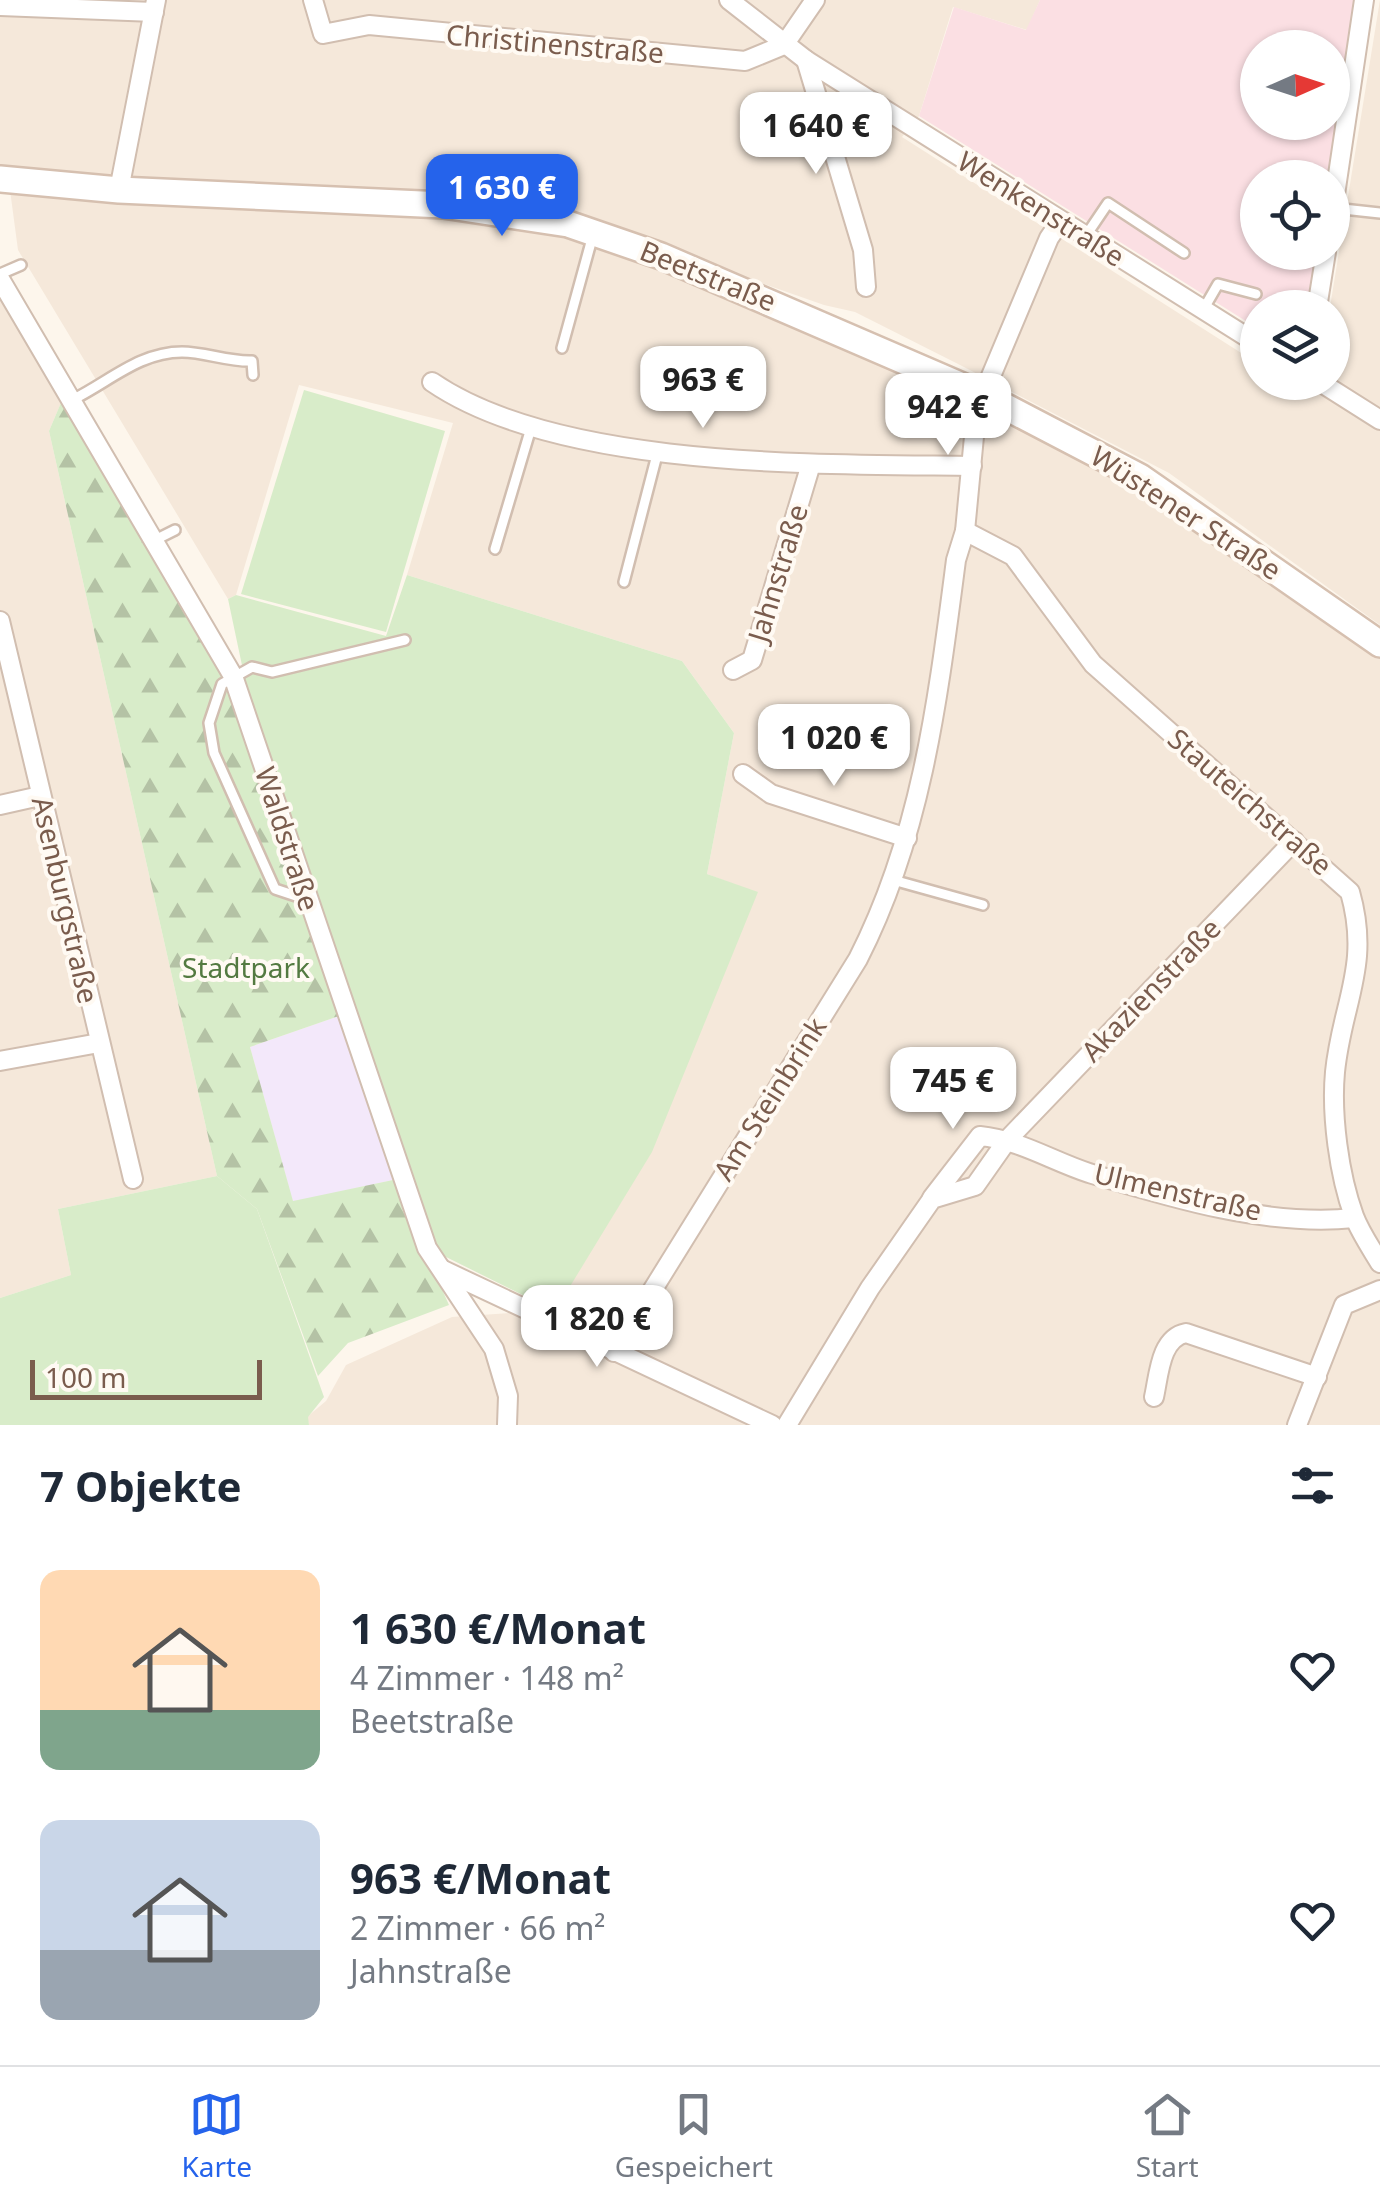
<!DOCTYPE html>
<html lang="de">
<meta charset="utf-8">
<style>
:root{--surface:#fff;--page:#f2f2f3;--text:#1f2937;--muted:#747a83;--line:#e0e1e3;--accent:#2563eb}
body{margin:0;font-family:"Noto Sans",sans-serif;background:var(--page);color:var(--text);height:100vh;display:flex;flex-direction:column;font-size:38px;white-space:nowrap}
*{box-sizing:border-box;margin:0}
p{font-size:32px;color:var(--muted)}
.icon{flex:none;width:55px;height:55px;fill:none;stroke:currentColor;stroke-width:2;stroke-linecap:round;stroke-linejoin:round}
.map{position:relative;height:1425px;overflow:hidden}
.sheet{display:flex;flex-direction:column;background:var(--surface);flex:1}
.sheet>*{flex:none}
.needle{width:65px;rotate:87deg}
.tools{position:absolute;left:1240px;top:30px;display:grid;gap:20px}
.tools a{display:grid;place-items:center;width:110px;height:110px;border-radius:50%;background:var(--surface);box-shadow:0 2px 8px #0004;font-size:50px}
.scale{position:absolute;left:30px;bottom:25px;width:232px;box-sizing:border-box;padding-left:10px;border:5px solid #7a5c4d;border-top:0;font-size:28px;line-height:35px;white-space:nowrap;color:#7a5c4d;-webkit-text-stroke:8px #fffaf3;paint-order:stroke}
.price{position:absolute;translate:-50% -85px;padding:0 22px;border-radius:20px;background:#fff;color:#222;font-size:32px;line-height:65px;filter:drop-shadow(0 2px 5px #0008)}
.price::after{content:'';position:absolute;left:50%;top:60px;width:30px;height:22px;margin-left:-15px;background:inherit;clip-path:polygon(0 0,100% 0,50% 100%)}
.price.selected{background:var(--accent);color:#fff}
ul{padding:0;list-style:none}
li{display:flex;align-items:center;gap:30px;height:250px;padding:0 40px}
li span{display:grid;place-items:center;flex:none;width:280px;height:200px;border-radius:20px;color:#555}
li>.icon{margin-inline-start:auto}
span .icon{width:120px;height:120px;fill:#fffc;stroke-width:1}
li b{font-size:42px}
h2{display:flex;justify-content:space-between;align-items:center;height:120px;padding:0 40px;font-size:42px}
.tabs{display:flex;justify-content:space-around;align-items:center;height:140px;border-top:2px solid var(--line);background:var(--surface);font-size:28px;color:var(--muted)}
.tabs a{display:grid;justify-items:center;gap:5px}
.tabs .selected{color:var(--accent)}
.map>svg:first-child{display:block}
</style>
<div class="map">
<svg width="1380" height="1425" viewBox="0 0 1380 1425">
<defs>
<pattern id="forest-firs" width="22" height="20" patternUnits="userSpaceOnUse" patternTransform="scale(2.5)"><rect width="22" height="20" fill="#d8ecc9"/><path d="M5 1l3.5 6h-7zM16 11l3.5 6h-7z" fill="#b4c2a5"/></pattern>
</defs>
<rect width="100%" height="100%" fill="#fdf6ec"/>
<g fill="#f5e8da">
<polygon points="0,0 1040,0 1027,30 953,7 919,116 902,137 1257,363 1258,382 1289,383 1305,392 1311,383 1332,382 1330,307 1380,0 1380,625 1169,473 964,367 855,312 824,305 557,211 102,181 0,170"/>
<polygon points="10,190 122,203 454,216 552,230 734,300 957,396 1129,485 1380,659 1380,1425 309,1425 307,1417 326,1401 346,1365 452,1317 555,1310 757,893 707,874 734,733 682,661 407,575 453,423 299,385 236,595 228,599 18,250"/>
<polygon points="0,295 63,398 49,431 217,1176 58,1209 71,1275 0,1298"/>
</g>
<polygon fill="#f3e8fa" points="339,1016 393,1180 293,1202 250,1047"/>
<path fill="#fbdfe3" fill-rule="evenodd" d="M 1040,0 L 1356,0 L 1328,177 L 1258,178 L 1258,252 L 1316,253 L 1307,307 L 1258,308 L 1257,328 L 919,116 L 954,7 L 1026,30 ZM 1258,48 L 1332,48 L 1332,122 L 1258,122 Z"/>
<g fill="#d8ecc9">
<polygon points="304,390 445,431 386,632 241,594"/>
<polygon points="407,575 682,661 734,733 707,874 758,892 652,1152 555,1311 440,1254 430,1236 251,708 228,599 236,595 386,636"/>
<polygon points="217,1176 257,1209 324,1397 308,1417 309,1425 0,1425 0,1298 71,1275 58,1209"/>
</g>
<polygon fill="url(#forest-firs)" points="63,398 228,678 339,1016 250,1047 293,1201 393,1180 449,1305 348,1343 318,1376 257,1209 217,1176 49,431"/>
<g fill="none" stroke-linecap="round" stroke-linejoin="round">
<g stroke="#d1beb0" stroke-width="14">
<g id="lane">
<polyline points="1334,208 1380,213"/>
<polyline points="1085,237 1108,203 1184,253"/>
<polyline points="0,274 21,265"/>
<polyline points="1203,310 1218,284 1256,294"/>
<polyline points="562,348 593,235"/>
<path d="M 74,399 C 110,381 140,352 182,352 C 205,352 228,362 252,361 L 253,375"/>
<polyline points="155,540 175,530"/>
<polyline points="495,549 531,428"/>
<polyline points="624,582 658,451"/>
<polyline points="893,880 983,905"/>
<polyline points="304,892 296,896 275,889 214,753 209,723 222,684 252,667 272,672 405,640"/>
</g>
</g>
<g stroke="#d1beb0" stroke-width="22">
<g id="street">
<polyline points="313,0 323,34 369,25 745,61 784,45 815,0"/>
<polyline points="729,0 806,60 1258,344"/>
<polyline points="0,6 154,12"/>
<polyline points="806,60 863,250 866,287"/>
<polyline points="119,190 156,0"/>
<polyline points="1332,215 1364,0"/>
<polyline points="0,279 233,676 427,1248 494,1349 508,1396 507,1425"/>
<polyline points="1317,308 1326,252"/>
<path d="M 432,382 C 559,469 819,464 972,466"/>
<polyline points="1320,382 1380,420"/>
<path d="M 965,531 L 1013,556 L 1093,664 L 1350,892 C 1371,966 1342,1002 1335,1072 C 1331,1115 1339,1175 1354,1216 C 1360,1232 1371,1248 1380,1263"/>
<polyline points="0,621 133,1179"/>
<polyline points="733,670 752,660 811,464"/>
<polyline points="743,774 771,794 907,838"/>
<polyline points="0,805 40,796"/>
<polyline points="0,1061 99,1043"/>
<path d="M 932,1198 L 980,1136 C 1020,1140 1052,1161 1089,1173 C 1172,1198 1267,1227 1354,1218"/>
<polyline points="443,1270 772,1425"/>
<path d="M 614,1352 L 858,959 C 922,834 938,698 956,560 L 965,531 L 975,426 L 983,395 L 1049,238 L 1060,222"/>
<path d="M 1154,1397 C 1159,1375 1160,1338 1186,1333 L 1317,1377"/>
<polyline points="787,1425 870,1288 932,1199 975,1186 1008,1139 1294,841"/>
<polyline points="1297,1425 1344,1305 1380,1290"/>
</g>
</g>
<g stroke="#d6c0b0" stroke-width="30">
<polyline id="secondary" points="0,179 119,190 443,205 568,224 661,256 983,395 1140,477 1380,644"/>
</g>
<use href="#lane" stroke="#fff" stroke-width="9"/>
<use href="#street" stroke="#fff" stroke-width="18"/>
<use href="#secondary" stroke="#fff" stroke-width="25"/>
</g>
<g text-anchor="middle" stroke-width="8" stroke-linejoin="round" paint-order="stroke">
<g font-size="28" fill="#7a5c4d" stroke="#fffaf3">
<text transform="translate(555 44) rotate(5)" y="10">Christinenstraße</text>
<text transform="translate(1041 209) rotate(32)" y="10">Wenkenstraße</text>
<text transform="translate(708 276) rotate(22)" y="10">Beetstraße</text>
<text transform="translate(1186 513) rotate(33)" y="10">Wüstener Straße</text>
<text transform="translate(778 573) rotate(-73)" y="10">Jahnstraße</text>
<text transform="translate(1250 802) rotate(41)" y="10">Stauteichstraße</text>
<text transform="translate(287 839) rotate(72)" y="10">Waldstraße</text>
<text transform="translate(65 900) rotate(77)" y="10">Asenburgstraße</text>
<text transform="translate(1151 990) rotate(-46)" y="10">Akazienstraße</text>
<text transform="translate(770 1099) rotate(-58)" y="10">Am Steinbrink</text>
<text transform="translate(1178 1192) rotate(13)" y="10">Ulmenstraße</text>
</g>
<g font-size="28" fill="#537a41" stroke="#fffaf3">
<text x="246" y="978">Stadtpark</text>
</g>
</g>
</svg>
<div class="tools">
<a><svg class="needle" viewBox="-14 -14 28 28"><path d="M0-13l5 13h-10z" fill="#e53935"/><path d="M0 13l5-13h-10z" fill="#747a83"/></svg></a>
<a><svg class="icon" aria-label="locate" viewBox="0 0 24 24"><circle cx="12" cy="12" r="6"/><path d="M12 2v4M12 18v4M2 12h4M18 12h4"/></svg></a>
<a><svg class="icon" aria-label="layers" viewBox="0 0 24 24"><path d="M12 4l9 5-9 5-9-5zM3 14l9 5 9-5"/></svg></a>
</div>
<div class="scale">100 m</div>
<b class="price" style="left:816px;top:177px">1 640 €</b>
<b class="price selected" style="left:502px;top:239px">1 630 €</b>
<b class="price" style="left:703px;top:431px">963 €</b>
<b class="price" style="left:948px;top:458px">942 €</b>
<b class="price" style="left:834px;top:789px">1 020 €</b>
<b class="price" style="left:953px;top:1132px">745 €</b>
<b class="price" style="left:597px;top:1370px">1 820 €</b>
</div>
<section class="sheet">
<h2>7 Objekte<svg class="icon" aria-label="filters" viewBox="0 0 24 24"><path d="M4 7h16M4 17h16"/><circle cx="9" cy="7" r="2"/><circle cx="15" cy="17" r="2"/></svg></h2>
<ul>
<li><span style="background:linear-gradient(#ffd9b3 70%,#7fa58c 0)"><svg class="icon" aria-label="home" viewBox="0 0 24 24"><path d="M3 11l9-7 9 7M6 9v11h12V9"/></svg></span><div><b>1 630 €/Monat</b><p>4 Zimmer · 148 m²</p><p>Beetstraße</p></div><svg class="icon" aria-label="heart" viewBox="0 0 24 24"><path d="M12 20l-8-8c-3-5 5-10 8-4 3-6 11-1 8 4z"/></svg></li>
<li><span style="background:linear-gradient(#c9d6e8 65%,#9aa5b1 0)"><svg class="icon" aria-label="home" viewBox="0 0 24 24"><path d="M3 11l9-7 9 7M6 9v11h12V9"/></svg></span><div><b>963 €/Monat</b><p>2 Zimmer · 66 m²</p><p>Jahnstraße</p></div><svg class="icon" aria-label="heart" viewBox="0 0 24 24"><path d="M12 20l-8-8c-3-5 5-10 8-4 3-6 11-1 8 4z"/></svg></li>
</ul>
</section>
<nav class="tabs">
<a class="selected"><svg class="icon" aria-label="map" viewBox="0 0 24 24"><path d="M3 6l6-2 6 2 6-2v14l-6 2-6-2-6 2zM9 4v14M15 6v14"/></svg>Karte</a>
<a><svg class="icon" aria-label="saved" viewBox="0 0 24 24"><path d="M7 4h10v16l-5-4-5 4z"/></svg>Gespeichert</a>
<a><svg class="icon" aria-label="home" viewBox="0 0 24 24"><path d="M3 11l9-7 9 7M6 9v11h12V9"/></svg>Start</a>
</nav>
